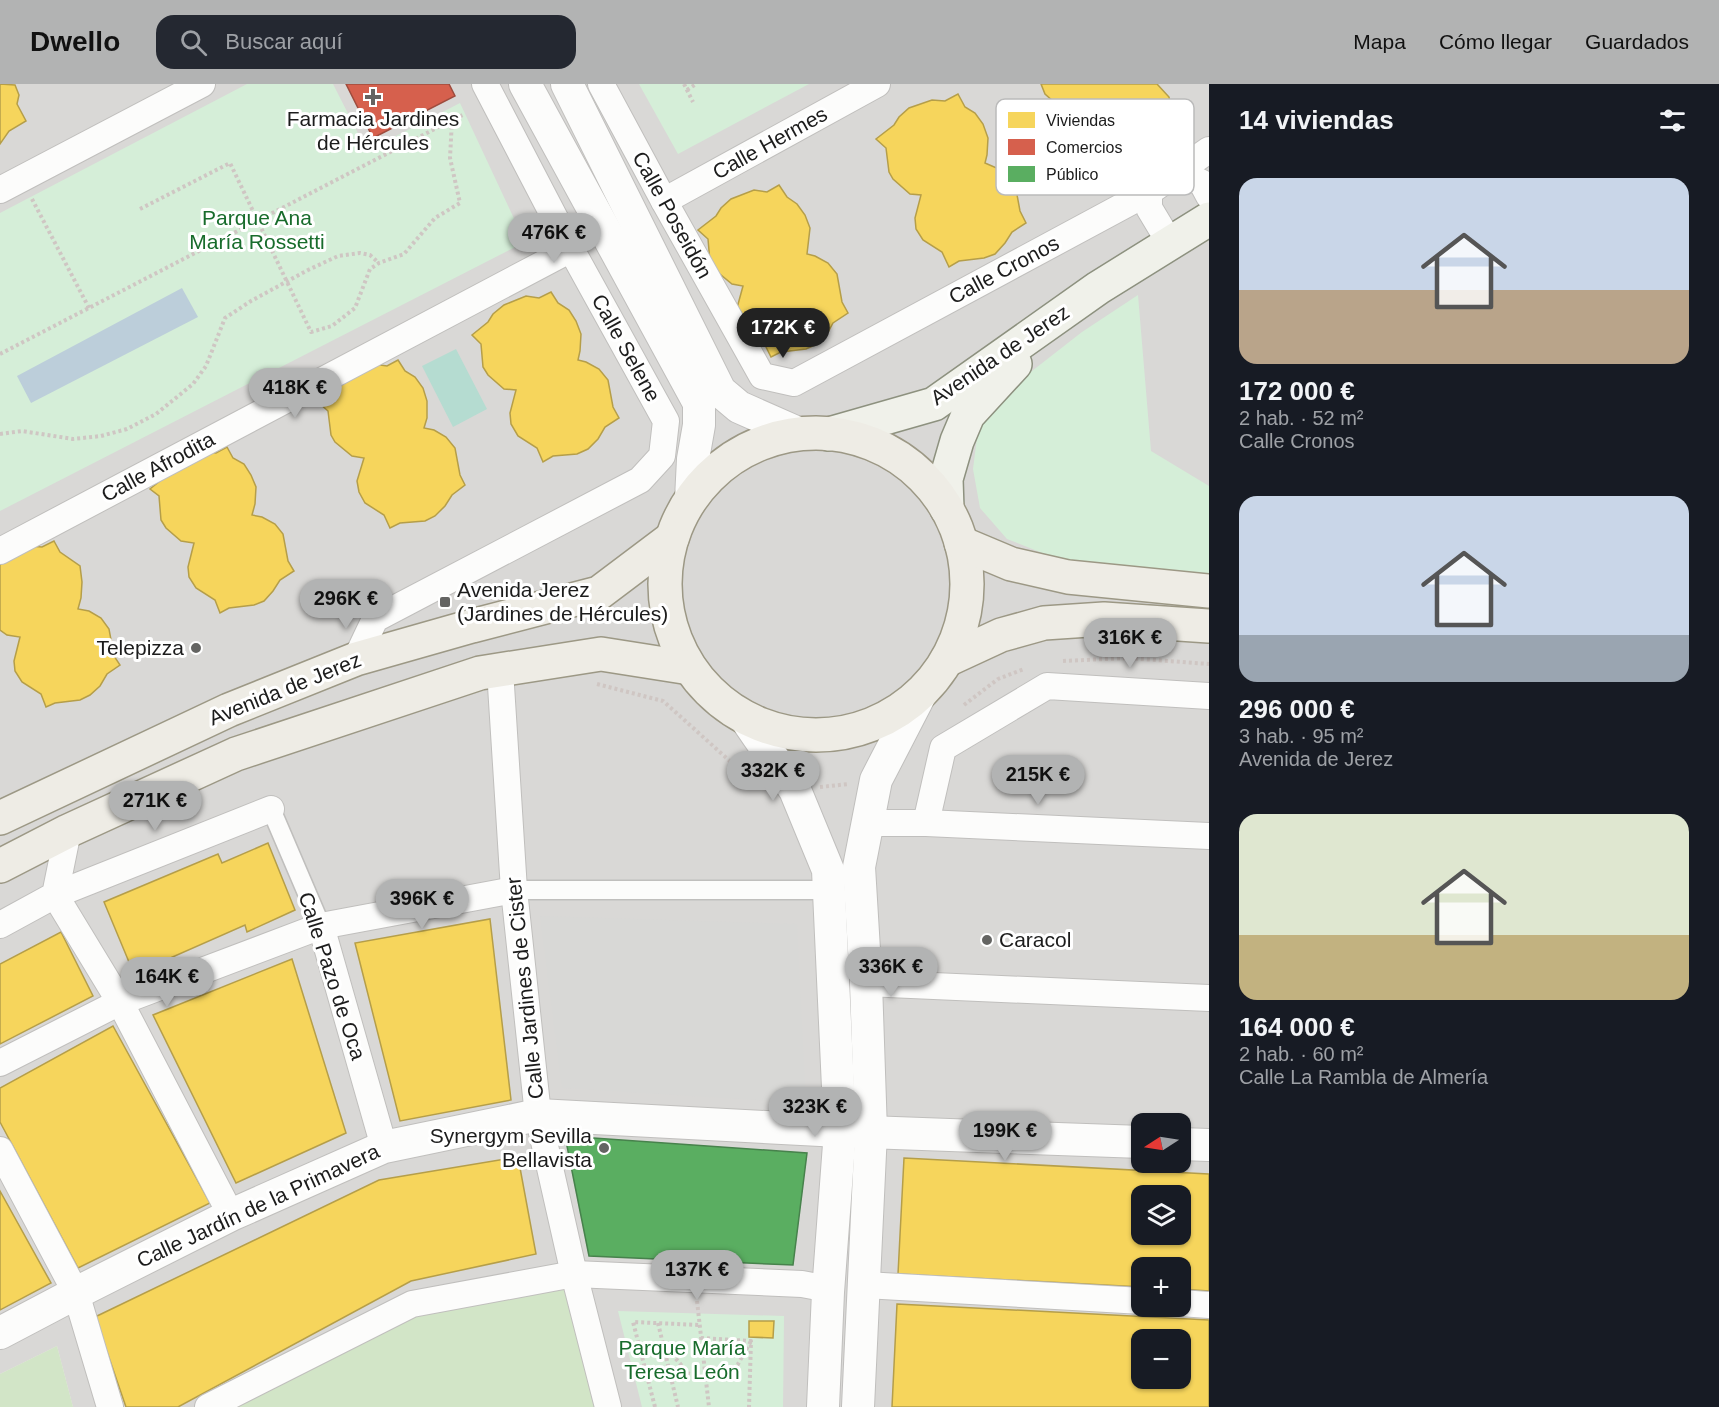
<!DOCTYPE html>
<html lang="es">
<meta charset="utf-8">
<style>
:root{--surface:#171b24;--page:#242831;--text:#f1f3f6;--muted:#9ea1a6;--accent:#b2b3b3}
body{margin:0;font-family:Helvetica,sans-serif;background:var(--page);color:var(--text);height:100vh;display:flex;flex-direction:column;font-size:22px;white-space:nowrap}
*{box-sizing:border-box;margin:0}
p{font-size:20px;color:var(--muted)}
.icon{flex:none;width:33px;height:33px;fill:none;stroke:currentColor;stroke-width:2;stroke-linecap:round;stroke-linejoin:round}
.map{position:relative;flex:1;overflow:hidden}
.panel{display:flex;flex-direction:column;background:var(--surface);width:510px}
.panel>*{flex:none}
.needle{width:39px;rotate:258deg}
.fabs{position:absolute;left:1131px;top:1029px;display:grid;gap:12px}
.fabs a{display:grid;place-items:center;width:60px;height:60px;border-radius:12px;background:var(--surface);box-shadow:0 2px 4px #0004;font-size:30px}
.price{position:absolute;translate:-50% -51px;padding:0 14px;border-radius:21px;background:var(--accent);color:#111;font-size:20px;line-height:39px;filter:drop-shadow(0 2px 3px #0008)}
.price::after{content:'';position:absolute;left:50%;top:36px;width:18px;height:14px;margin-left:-9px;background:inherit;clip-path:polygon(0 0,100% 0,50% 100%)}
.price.current{background:#222;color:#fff}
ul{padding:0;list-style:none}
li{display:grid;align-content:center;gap:12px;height:318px;padding:0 30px}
li span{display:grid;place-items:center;height:186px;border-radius:18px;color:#555}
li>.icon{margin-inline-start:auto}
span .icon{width:108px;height:108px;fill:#fffc;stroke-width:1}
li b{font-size:26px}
h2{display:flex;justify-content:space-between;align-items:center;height:72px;padding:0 30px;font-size:26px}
header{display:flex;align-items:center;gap:36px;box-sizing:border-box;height:84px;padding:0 30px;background:var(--accent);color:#111}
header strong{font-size:28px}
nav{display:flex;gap:33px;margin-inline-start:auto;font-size:21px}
.search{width:420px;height:54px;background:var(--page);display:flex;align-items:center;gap:15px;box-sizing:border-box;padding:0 21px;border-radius:18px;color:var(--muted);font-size:22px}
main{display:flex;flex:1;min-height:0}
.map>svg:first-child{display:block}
</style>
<header>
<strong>Dwello</strong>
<div class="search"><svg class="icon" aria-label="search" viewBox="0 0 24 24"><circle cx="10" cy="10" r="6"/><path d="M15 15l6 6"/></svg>Buscar aquí</div>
<nav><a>Mapa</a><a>Cómo llegar</a><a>Guardados</a></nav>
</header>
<main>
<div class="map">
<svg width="1209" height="1323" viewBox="0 0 1209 1323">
<rect width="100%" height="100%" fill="#eae9e5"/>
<path fill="#d9d8d6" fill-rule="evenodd" d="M 0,0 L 1209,0 L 1209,1323 L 73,1323 L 57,1262 L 0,1290 ZM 1142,1040 L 1180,1040 L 1180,1078 L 1142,1078 ZM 1142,1112 L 1180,1112 L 1180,1150 L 1142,1150 ZM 1142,1184 L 1180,1184 L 1180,1222 L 1142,1222 ZM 1142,1256 L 1180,1256 L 1180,1294 L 1142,1294 Z"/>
<polygon fill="#d8d8d6" points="540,832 797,840 806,1019 562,1004"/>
<g fill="#d2e5c7">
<polygon points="574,1190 608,1323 208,1323 412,1220"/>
<polygon points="57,1262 73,1323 0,1323 0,1290"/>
</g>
<g fill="#d5eed8">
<polygon points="247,0 333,0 367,67 460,19 525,158 0,427 0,129"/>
<polygon points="639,0 809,0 678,70"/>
<polygon points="1138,211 1151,367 1209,402 1209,494 1070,480 1007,455 980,424 973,385 978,346 995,316 1082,248"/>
<polygon points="618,1227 784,1232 783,1323 642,1323"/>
</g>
<polygon fill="#b5dcd1" points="456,265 487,325 453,343 422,282"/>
<polygon fill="#bcceda" points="182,204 198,233 31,319 17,292"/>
<g fill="#f6d55c" stroke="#b59e49" stroke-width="1.5" fill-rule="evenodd">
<polygon points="0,0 15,1 19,11 17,20 26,37 9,47 0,60"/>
<polygon points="1041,0 1157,0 1169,13 1174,41 1181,53 1165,63 1159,74 1149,84 1137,89 1112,92 1101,98 1095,83 1076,71 1069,59 1067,47 1073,26 1063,25 1054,18 1045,10"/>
<polygon points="958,10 965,23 975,29 983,40 988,54 987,71 985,79 1006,88 1015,100 1020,127 1026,139 1012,148 1005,159 995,170 984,174 959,177 949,183 942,168 923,156 916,145 915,134 921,111 910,110 893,95 889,88 886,64 876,55 894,41 899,33 909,24 932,16 945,17"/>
<polygon points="779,101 787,113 797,120 805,131 810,144 807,170 815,172 828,179 837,190 842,218 848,229 833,239 827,250 817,260 806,265 781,268 771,273 764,259 745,247 737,224 743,202 732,200 715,186 710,178 708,155 698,146 716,132 721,124 731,115 754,106 767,108"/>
<polygon points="551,208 558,219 569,226 576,237 581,250 580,267 578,276 586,278 599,285 608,296 613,323 619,334 605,343 598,355 588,365 577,370 553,372 543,378 537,364 518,352 511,340 510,329 516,306 504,305 488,291 483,283 481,260 472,251 488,238 493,230 504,221 526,212 539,214"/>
<polygon points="398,276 405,287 415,293 423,304 427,317 427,334 424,344 434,346 446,353 455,364 460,391 465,401 452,411 445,422 435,432 425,437 400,439 390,444 384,431 365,419 359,408 357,397 364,374 352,372 335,358 331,351 328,327 319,319 336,305 341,298 373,280 387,282"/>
<polygon points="227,363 233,374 244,380 251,391 256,403 255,420 252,431 262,433 275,440 283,450 288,477 294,487 280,496 273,507 264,517 254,521 229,524 220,529 215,516 196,504 189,493 188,483 194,459 181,457 166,444 161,436 159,412 150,405 166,392 203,368 216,369"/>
<polygon points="54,457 60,468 80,482 82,498 81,514 78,525 89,527 101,534 109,545 114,572 120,581 107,590 100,602 90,611 80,616 55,619 46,623 41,610 22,598 15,587 14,577 20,553 7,551 0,546 0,476 29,462 42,463"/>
<polygon points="268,759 295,826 247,848 245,841 134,890 104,818 218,770 222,779"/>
<polygon points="490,835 511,1016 400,1037 355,859"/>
<polygon points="61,848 93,912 0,960 0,880"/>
<polygon points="292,875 346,1049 236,1099 153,931"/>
<polygon points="113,942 210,1119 78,1184 0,1038 0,1004"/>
<polygon points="518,1073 536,1170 411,1197 178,1323 126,1323 95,1233 379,1096"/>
<path d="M 904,1074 L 1209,1090 L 1209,1207 L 1180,1205 L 1180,1184 L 1142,1184 L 1142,1203 L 898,1190 ZM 1142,1112 L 1180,1112 L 1180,1150 L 1142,1150 Z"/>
<polygon points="0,1107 51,1199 0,1226"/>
<path d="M 897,1220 L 1209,1236 L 1209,1323 L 892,1323 ZM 1142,1256 L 1180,1256 L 1180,1294 L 1142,1294 Z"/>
<polygon points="749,1237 774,1237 773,1254 749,1253"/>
</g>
<polygon fill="#d6604d" stroke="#9e4c3e" stroke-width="1.5" points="346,0 449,0 455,12 373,54"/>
<polygon fill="#5aae61" stroke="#47824c" stroke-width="1.5" points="565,1052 807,1069 793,1181 589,1172"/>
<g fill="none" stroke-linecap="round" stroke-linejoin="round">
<g stroke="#c0bfbd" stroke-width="21">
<g id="pedestrian">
<polyline points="271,725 321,842"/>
<polyline points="514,806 829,806"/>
</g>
</g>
<g stroke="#c0bfbd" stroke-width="28">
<g id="minor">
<polyline points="601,0 664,117 762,292 794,299 1149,108 1209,66"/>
<polyline points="1178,87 1202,99 1209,112"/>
<polyline points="0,106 202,0"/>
<polyline points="1149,108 1149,124 1170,159"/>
<polyline points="664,117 877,0"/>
<polyline points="0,467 571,165"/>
<polyline points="356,575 375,535 640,396 662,372 666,337 571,165 485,0"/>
<polyline points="500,586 514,806 538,1031 574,1190 608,1323"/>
<polyline points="867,739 926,739 1209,752"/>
<polyline points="926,739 943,664 1047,602 1209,612"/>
<polyline points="0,841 55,811 68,747"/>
<polyline points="321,842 384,1063"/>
<polyline points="866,899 1209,914"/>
<polyline points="0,979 120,918 321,842 514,806"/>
<polyline points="0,1066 76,1209 110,1323"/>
<polyline points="231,1131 120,918 55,811 271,725"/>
<polyline points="865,1201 1142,1217"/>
<polyline points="1180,1219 1209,1221"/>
<polyline points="208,1323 412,1220 574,1190 802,1200 818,1203 828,1208"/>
</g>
</g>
<g stroke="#c0bfbd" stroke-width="34">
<g id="tertiary">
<polyline points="525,0 699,319 699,341 693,375 691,415"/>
<polyline points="567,0 720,307 739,323 800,350"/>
<polyline points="746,635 795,706 828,786 840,1047 828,1208 823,1323"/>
<polyline points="1180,1060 1209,1061"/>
<polyline points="0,1249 76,1209 231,1131 384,1063 538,1031 840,1047 1142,1058"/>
<polyline points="858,1323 871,1048 866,899 859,783 876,696 921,609"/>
</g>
</g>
<g stroke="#8d917f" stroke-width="36">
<g id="secondary">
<polyline points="829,350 934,320 1098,204 1209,135"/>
<polyline points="947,425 946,395 957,357 968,331 1015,280"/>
</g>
</g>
<g stroke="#9c9885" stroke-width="36">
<g id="primary">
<circle cx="816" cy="500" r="151"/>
<polyline points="961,459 1011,480 1068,493 1209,507"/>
<polyline points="947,576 1001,551 1044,539 1104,535 1209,542"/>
<polyline points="0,734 229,626 356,575 472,542 599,509 672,454"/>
<polyline points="0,782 68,747 236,670 480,589 601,570 690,584"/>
</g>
</g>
<g stroke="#cfc6c3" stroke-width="4" stroke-dasharray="3 3" stroke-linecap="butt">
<polyline points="684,0 693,18"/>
<polyline points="687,6 696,0"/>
<polyline points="32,115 89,224"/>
<polyline points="140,125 230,79 311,248 332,242 355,224 370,185 379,179 404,170 435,134 460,119 450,74 452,36 465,30"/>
<polyline points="0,270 452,36"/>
<polyline points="0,350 22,347 73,355 101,352 127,345 156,330 193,300 206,282 225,234 251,217 308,186 338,172 360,169 370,171 379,179"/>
<polyline points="1063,577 1128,574 1209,580"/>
<polyline points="597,600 663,617 760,704"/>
<polyline points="964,621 998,595 1024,585"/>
<polyline points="820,703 849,700"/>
<polyline points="697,1217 709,1323"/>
<polyline points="658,1239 678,1323"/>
<polyline points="701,1254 751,1257 749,1323"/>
<polyline points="664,1261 689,1290 706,1294 723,1290 738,1280 751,1257"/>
<polyline points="655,1323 633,1238 699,1241"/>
</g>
<use href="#pedestrian" stroke="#fcfcfb" stroke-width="18"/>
<use href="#minor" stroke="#fcfcfb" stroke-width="26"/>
<use href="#tertiary" stroke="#fcfcfb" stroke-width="32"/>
<use href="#secondary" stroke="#f0f1ea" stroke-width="33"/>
<use href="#primary" stroke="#eeece5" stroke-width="33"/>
</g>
<g fill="#646462" stroke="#fff" stroke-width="2">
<path d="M370 4h6v6h6v6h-6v6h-6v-6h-6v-6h6z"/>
<rect x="439" y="512" width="12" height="12" rx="3"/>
<circle cx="196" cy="564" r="6"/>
<circle cx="987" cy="856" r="6"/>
<circle cx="604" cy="1064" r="6"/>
</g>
<g text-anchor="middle" stroke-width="6" stroke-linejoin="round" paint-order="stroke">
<g font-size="21" fill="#1c1c1c" stroke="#fff" text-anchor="start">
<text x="373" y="42" text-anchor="middle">Farmacia Jardines<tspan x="373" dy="24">de Hércules</tspan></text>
<text x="457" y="513">Avenida Jerez<tspan x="457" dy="24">(Jardines de Hércules)</tspan></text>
<text x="184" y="571" text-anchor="end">Telepizza</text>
<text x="999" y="863">Caracol</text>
<text x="592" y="1059" text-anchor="end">Synergym Sevilla<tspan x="592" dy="24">Bellavista</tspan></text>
</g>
<g font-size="21" fill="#1c1c1c" stroke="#fff">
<text transform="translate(770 59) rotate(-29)" y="7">Calle Hermes</text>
<text transform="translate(672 131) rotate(61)" y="7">Calle Poseidón</text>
<text transform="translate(1004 186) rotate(-28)" y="7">Calle Cronos</text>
<text transform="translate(626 264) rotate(61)" y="7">Calle Selene</text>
<text transform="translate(1000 271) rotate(-34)" y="7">Avenida de Jerez</text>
<text transform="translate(158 383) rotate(-28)" y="7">Calle Afrodita</text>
<text transform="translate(285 605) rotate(-22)" y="7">Avenida de Jerez</text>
<text transform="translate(332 892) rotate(72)" y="7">Calle Pazo de Oca</text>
<text transform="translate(525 904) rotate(-96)" y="7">Calle Jardines de Cister</text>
<text transform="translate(258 1122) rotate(-25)" y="7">Calle Jardín de la Primavera</text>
</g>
<g font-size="21" fill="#186c2c" stroke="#fff">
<text x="257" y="141">Parque Ana<tspan x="257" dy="24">María Rossetti</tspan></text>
<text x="682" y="1271">Parque María<tspan x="682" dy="24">Teresa León</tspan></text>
</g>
</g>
<rect x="996" y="15" width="198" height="96" rx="9" fill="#fff" stroke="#bbb" stroke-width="1.5"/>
<rect x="1008" y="28" width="27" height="16" fill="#f6d55c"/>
<rect x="1008" y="55" width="27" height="16" fill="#d6604d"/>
<rect x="1008" y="82" width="27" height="16" fill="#5aae61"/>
<g font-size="16" fill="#1c1c1c">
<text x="1046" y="42">Viviendas</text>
<text x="1046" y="69">Comercios</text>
<text x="1046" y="96">Público</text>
</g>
</svg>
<div class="fabs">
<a><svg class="needle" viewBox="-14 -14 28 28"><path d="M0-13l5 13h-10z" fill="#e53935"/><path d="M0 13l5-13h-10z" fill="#9ea1a6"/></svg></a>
<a><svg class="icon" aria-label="layers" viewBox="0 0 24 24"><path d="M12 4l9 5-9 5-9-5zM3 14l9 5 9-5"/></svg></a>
<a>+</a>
<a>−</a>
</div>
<b class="price" style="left:554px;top:180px">476K €</b>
<b class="price current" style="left:783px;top:275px">172K €</b>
<b class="price" style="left:295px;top:335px">418K €</b>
<b class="price" style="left:346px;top:546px">296K €</b>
<b class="price" style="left:1130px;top:585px">316K €</b>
<b class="price" style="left:773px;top:718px">332K €</b>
<b class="price" style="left:1038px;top:722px">215K €</b>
<b class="price" style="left:155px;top:748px">271K €</b>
<b class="price" style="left:422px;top:846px">396K €</b>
<b class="price" style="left:891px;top:914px">336K €</b>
<b class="price" style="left:167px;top:924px">164K €</b>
<b class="price" style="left:815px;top:1054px">323K €</b>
<b class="price" style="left:1005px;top:1078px">199K €</b>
<b class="price" style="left:697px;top:1217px">137K €</b>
</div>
<section class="panel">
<h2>14 viviendas<svg class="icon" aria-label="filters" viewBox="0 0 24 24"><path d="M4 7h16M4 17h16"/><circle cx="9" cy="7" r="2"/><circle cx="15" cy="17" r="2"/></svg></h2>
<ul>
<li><span style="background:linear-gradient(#c9d6e8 60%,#b9a48a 0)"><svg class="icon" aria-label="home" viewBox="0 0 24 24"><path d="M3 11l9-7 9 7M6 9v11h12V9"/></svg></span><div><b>172 000 €</b><p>2 hab. · 52 m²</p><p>Calle Cronos</p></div></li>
<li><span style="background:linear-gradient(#c9d6e8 75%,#9aa5b1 0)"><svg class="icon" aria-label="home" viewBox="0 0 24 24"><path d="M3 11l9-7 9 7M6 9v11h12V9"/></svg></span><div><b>296 000 €</b><p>3 hab. · 95 m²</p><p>Avenida de Jerez</p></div></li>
<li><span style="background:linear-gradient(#dfe7d0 65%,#c2b280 0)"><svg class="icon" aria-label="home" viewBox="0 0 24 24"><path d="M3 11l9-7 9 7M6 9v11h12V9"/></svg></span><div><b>164 000 €</b><p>2 hab. · 60 m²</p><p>Calle La Rambla de Almería</p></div></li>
</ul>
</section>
</main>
